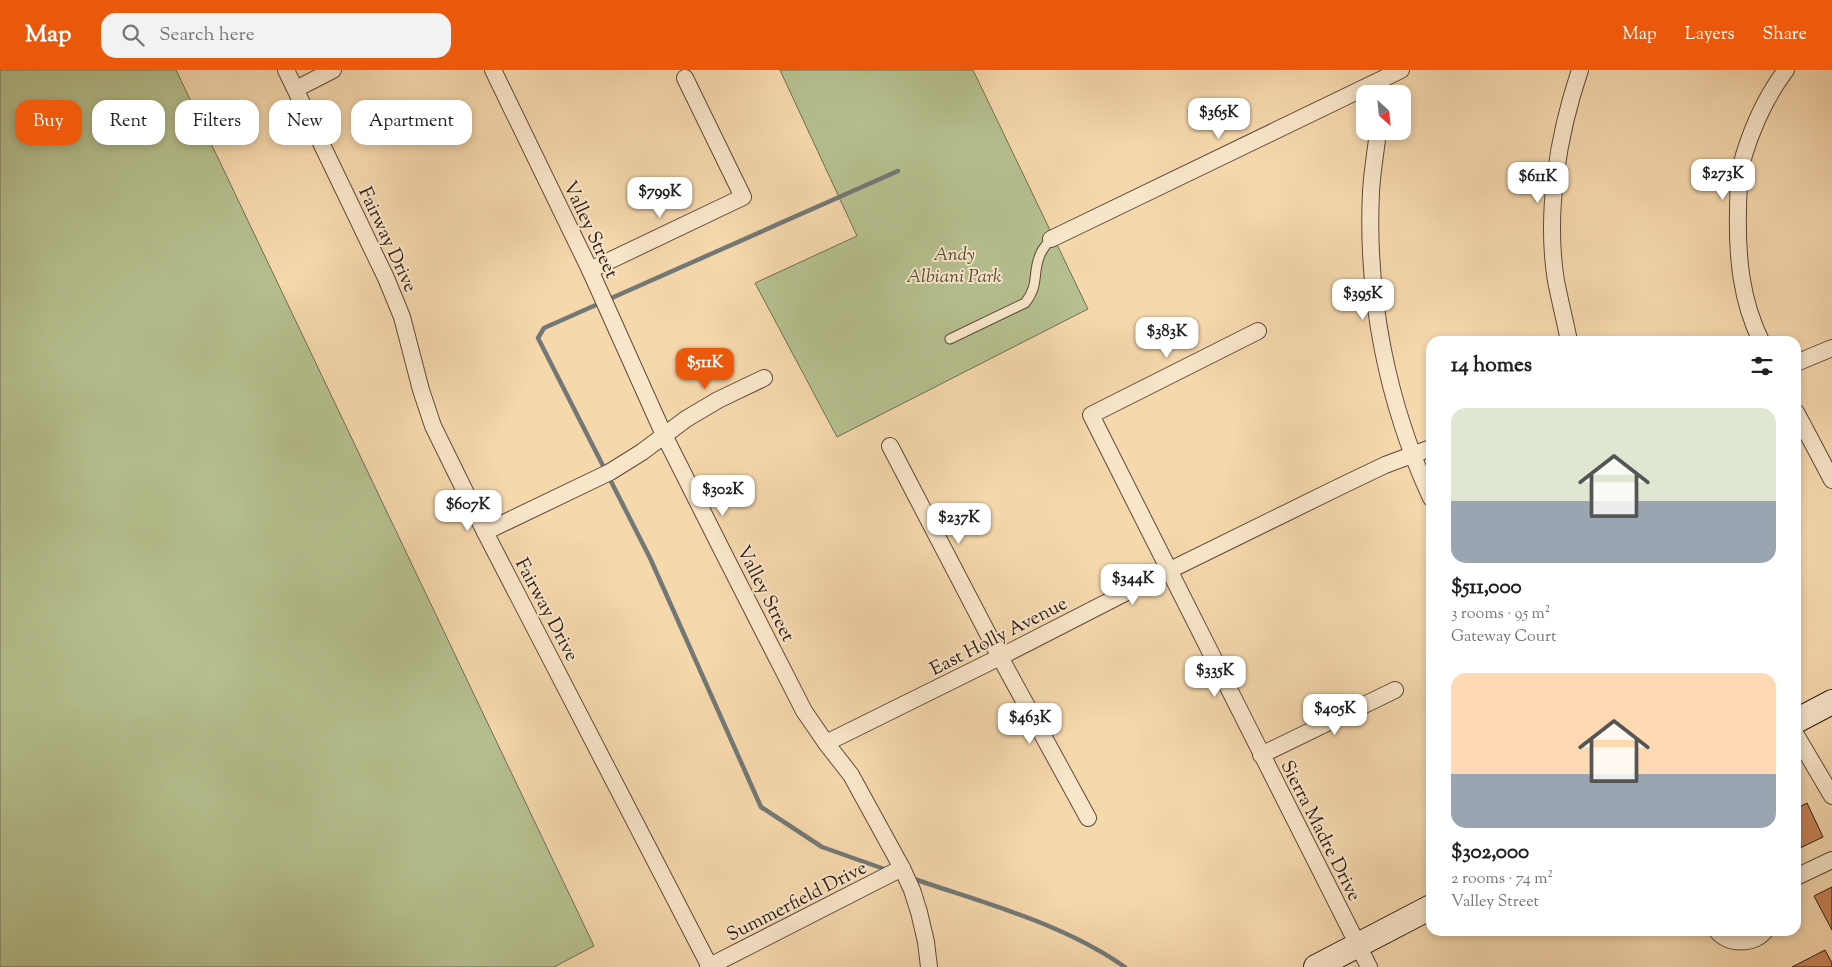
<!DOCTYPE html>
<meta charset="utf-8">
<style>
:root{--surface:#fff;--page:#f2f2f2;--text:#202124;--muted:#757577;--accent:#ea580c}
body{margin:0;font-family:"Sorts Mill Goudy",serif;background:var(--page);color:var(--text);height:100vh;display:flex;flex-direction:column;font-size:19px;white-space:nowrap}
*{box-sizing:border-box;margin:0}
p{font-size:16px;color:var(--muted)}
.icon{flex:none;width:28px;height:28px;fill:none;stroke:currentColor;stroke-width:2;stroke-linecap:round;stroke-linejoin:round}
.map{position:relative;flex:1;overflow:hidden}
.side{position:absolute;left:1426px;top:266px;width:375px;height:600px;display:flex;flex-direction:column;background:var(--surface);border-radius:15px;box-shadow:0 2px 8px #0003}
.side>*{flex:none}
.guide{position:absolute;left:15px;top:30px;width:475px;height:45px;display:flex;gap:10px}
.needle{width:32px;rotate:153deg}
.tools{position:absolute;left:1356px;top:15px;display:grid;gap:10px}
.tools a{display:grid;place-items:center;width:55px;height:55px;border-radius:10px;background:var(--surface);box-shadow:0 2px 8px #0003;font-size:25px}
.price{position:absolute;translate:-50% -42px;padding:0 11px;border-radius:10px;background:#fff;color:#222;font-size:16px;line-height:32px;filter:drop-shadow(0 1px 2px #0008)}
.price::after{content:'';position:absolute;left:50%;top:30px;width:15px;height:11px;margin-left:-8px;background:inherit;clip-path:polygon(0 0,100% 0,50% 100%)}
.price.active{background:var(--accent);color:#fff}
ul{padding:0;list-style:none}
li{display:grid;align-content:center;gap:10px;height:265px;padding:0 25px}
li span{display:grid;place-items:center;height:155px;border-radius:15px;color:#555}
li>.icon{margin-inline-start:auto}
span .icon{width:90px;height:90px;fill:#fffc;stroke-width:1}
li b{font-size:21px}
h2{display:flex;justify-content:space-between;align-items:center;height:60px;padding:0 25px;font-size:21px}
.pill{padding:0 18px;border-radius:15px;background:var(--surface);box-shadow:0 2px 8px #0003;font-size:18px;line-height:45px}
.pill.active{background:var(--accent);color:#fff}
header{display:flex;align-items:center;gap:30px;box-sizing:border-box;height:70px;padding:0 25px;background:var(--accent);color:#fff}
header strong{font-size:24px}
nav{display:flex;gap:28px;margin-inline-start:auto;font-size:18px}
.search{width:350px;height:45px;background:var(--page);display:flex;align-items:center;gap:12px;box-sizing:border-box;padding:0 18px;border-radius:15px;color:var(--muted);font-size:19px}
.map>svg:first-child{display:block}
</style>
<header>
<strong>Map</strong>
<div class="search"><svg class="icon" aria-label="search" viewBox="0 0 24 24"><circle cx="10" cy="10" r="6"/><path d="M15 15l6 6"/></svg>Search here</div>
<nav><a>Map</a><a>Layers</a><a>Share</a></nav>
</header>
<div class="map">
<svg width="1832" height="897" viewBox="0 0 1832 897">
<rect width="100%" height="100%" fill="#f6d8ad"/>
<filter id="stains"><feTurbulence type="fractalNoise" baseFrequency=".004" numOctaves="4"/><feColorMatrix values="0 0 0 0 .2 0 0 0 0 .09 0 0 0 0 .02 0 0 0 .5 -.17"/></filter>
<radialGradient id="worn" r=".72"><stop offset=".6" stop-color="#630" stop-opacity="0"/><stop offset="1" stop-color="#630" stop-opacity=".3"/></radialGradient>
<g fill="#b6c08f" stroke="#706e52">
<polygon points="0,0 176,0 594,876 554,897 0,897"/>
<polygon points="780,0 973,0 1088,239 837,367 755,213 857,166"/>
</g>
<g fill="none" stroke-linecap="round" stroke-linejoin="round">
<g stroke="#737876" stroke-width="4.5">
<polyline points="887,800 822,777 761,737 650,488 538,268 544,258 898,101"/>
<path d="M 911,808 C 984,833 1062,853 1125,897"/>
</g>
</g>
<g fill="#c98358" stroke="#2b1b14">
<polygon points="1807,733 1823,767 1796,780 1796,739"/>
<polygon points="1832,817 1832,860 1814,826"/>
<polygon points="1825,880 1832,893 1832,897 1792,897"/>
</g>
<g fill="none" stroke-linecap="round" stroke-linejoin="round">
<g stroke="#5e4a3a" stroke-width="11">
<path id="lane" d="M 950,269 L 1025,233 C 1040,214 1032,203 1040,185 C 1042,179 1047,174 1051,169"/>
</g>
<g stroke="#5e4a3a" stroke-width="18">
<g id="street">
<polyline points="286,0 386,208 402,247 421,320 433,356 485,462 710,897"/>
<polyline points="493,0 590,200 664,365 728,492 804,641 826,673 851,705 902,798 912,820 919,842 926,872 929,897"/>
<polyline points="296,19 333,0"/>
<path d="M 1378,61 C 1376,81 1372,101 1371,122 C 1366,226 1387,333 1431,428"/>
<polyline points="1051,169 1401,0"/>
<polyline points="590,200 743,127 685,8"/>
<polyline points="1258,261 1091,345 1369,897"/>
<path d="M 1569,271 C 1565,251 1560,231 1556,211 C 1545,143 1558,65 1580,0"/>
<path d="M 1761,271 C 1741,230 1737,187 1738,142 C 1738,123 1739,103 1744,85 C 1753,56 1767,25 1786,0"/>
<polyline points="1796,293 1832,278"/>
<polyline points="1796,342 1832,410"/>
<polyline points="890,376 1000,587 1088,748"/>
<polyline points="485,462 610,402 642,382 686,349 718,330 764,308"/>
<polyline points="1796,665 1832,726"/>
<polyline points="826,673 1000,587 1168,501 1333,420 1385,395 1431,378"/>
<polyline points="1261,685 1395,620"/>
<polyline points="1796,807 1832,790"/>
<path d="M 1717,861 C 1729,875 1753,875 1765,861"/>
<polyline points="708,897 902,798"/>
</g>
</g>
<g stroke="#2b1b14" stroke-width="26">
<g id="secondary">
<polyline points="1796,651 1832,632"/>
<polyline points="1316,897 1431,837"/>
</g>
</g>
<use href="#lane" stroke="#f9e6ca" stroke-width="9"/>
<use href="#street" stroke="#f9e6ca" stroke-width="16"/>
<use href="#secondary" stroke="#f9e6ca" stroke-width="24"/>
</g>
<g text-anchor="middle" stroke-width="4" stroke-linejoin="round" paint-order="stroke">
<g font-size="19" fill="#2b1b14" stroke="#f9e6ca">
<text transform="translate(592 159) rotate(65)" y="7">Valley Street</text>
<text transform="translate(389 169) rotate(65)" y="7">Fairway Drive</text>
<text transform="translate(767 523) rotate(63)" y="7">Valley Street</text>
<text transform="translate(548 539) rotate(62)" y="7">Fairway Drive</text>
<text transform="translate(998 565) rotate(-27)" y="7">East Holly Avenue</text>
<text transform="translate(1322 760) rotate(63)" y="7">Sierra Madre Drive</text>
<text transform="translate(796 830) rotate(-27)" y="7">Summerfield Drive</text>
</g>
<g font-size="19" font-style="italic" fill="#554d39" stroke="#f9e6ca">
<text x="954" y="190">Andy<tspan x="954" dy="22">Albiani Park</tspan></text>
</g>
</g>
<rect width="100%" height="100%" filter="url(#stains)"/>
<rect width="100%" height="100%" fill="url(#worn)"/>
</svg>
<div class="tools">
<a><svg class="needle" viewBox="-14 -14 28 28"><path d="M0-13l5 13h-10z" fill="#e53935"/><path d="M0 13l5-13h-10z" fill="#757577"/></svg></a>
</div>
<b class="price" style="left:1219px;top:70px">$365K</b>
<b class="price" style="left:1723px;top:131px">$273K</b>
<b class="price" style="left:1538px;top:134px">$611K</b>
<b class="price" style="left:660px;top:149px">$799K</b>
<b class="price" style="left:1363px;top:251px">$395K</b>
<b class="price" style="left:1167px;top:289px">$383K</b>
<b class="price active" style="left:705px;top:320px">$511K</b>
<b class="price" style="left:723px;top:447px">$302K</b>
<b class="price" style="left:468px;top:462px">$607K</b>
<b class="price" style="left:959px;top:475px">$237K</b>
<b class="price" style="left:1133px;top:536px">$344K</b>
<b class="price" style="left:1215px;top:628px">$335K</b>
<b class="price" style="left:1335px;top:666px">$405K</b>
<b class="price" style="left:1030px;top:675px">$463K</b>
<div class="guide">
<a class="pill active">Buy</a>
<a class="pill">Rent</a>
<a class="pill">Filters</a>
<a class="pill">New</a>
<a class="pill">Apartment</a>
</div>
<section class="side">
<h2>14 homes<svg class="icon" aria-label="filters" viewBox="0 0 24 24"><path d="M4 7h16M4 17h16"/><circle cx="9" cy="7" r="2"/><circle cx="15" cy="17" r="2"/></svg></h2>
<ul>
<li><span style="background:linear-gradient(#dfe7d0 60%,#9aa5b1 0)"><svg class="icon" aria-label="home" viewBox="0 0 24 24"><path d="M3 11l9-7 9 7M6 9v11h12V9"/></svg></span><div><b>$511,000</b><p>3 rooms · 95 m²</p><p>Gateway Court</p></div></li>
<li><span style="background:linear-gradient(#ffd9b3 65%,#9aa5b1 0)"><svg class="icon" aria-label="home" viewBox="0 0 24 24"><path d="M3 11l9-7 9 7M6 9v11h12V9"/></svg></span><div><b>$302,000</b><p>2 rooms · 74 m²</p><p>Valley Street</p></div></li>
</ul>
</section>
</div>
